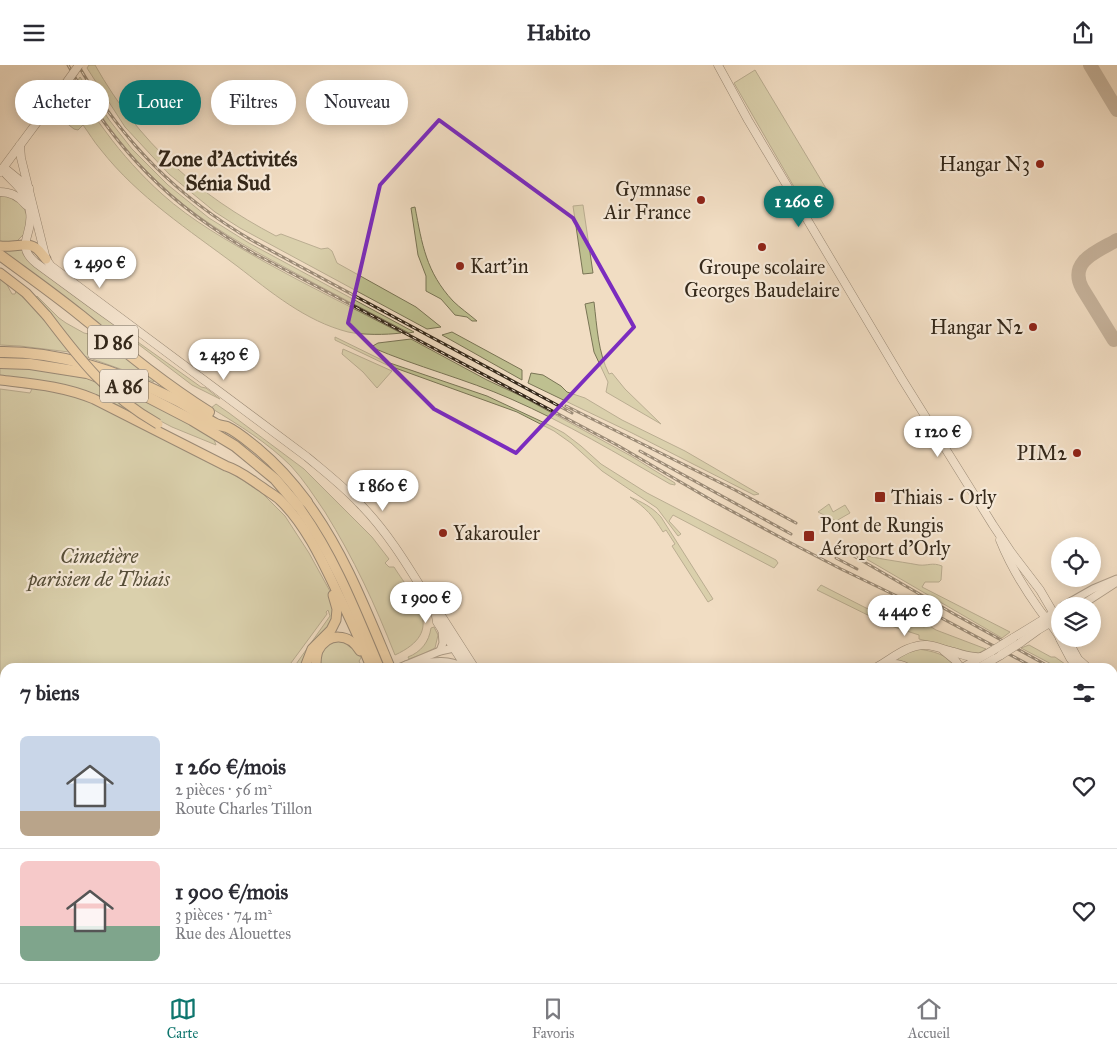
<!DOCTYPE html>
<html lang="fr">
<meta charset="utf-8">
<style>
:root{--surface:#fff;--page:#f2f2f3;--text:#2b2b33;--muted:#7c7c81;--line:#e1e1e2;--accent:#0f766e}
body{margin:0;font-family:"IM FELL Great Primer",serif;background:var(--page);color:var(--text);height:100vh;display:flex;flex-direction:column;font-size:19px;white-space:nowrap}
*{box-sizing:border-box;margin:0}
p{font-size:16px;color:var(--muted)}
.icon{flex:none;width:28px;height:28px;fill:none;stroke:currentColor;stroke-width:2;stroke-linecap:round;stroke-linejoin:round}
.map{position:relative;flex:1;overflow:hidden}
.sheet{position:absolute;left:0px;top:598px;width:1118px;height:321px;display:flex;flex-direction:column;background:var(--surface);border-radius:15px 15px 0 0;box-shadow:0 2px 12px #0003}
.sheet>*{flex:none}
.top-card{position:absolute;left:15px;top:15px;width:500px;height:45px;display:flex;gap:10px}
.fabs{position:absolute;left:1051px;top:472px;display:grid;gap:10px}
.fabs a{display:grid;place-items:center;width:50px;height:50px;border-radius:50%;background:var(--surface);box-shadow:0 2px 12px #0003;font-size:25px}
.price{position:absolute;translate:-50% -42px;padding:0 11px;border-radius:18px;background:#fff;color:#222;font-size:16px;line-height:32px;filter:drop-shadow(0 1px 2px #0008)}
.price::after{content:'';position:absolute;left:50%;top:30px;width:15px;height:11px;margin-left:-8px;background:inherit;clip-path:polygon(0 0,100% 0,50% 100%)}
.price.current{background:var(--accent);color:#fff}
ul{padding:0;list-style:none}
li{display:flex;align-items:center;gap:15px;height:125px;padding:0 20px}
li+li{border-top:1px solid var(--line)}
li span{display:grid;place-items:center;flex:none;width:140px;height:100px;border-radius:8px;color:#555}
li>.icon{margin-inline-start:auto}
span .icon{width:60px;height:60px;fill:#fffc;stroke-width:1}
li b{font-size:21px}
h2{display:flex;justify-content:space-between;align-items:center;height:60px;padding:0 20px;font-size:21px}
.pill{padding:0 18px;border-radius:22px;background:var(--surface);box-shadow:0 2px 12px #0003;font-size:18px;line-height:45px}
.pill.current{background:var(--accent);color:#fff}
header{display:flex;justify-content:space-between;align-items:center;height:65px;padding:0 20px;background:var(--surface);font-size:22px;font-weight:700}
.tabs{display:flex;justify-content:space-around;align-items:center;height:70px;border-top:1px solid var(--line);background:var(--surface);font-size:14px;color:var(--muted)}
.tabs a{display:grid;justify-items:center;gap:2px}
.tabs .current{color:var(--accent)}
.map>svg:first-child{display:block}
</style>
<header><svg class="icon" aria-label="menu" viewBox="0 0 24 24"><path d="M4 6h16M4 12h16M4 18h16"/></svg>Habito<svg class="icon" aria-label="share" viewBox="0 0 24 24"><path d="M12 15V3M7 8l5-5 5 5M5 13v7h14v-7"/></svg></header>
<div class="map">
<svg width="1117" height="918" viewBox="0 0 1117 918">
<rect width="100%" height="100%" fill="#f1ddc3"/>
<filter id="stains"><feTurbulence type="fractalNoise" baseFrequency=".004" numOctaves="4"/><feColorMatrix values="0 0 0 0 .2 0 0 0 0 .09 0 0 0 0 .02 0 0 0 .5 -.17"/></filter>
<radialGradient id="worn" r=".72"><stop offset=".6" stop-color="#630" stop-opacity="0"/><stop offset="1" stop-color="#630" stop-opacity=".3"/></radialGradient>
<g fill="#bec090" stroke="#797455">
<path d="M 89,0 L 95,0 C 139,78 198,130 276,171 L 281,169 L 321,184 L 328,183 L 332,186 L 337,198 L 416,242 L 441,262 L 427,264 L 240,163 L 215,147 L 169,109 L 151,90 L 125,62 L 87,3 Z"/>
<polygon points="755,5 827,125 809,136 804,137 801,134 734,18"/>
<path d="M 80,12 L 110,56 L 132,84 L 168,120 L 209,153 L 249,178 L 414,267 L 409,268 C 369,247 328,226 288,204 C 247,182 206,160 171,129 C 133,96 103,58 78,15 Z"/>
<path d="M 74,20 C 85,36 94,52 106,67 C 122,89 142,111 162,129 C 192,156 228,176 263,196 C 308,221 355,244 401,268 C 386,270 362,270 348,267 C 305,256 271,227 237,201 C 189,165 138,132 101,85 C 94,77 89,68 83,60 L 78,65 L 74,64 L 55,49 L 64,44 L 61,41 L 66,34 L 65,32 Z"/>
<polygon points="4,130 16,133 24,143 27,151 26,167 15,178 0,178 0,132"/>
<polygon points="583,140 593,208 583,209 573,141"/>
<path d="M 415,142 C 422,179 426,207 453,236 C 460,243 469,249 477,256 L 472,256 L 467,252 L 455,250 L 441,234 L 426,226 L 426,211 L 418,190 L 411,143 Z"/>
<path d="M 22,184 L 23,189 L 27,194 C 60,220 92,247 129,267 L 128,270 L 201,322 L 206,323 L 220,334 L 192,320 L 138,279 L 126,273 L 110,268 L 98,257 L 4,187 L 5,185 L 14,185 Z"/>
<polygon points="0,213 6,218 12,229 15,229 16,226 37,245 69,287 20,281 0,280"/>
<polygon points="37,231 59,253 66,258 84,268 102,272 154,311 154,317 129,307 84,291 35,233"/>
<path d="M 594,237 C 597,262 598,287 609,309 L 612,308 L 625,324 L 661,359 L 606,327 L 608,317 L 594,287 L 585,239 Z"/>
<polygon points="452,267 522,305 522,315 442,270"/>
<polygon points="335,272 384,296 487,331 549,360 564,368 581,381 601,399 647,428 776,495 778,498 774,503 673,450 669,456 681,469 678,471 657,443 602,406 571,378 554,366 517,347 387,300 335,275"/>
<path d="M 411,274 L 487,315 L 521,331 L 574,360 L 631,391 L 675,418 L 675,420 L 670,419 C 618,389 566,358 511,334 C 466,314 417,302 371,282 L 378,278 Z"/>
<polygon points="343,284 392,306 377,323 363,307 342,289"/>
<polygon points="0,302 19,302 91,314 129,345 99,332 26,315 0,311"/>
<polygon points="531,308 543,310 561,321 567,327 585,333 622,355 685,386 759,429 754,430 632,368 528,318"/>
<polygon points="0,318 57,325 96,339 236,411 262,428 285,451 309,488 331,528 334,555 302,602 294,602 330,551 328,545 326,547 327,549 288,602 5,602 5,914 57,914 54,918 0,918 0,324 30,328 32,324 0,319"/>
<polygon points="115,323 125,326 169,347 213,372 216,380 172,362 149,350"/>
<path d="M 216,339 L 229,348 L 304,404 L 372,472 L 389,494 L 385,498 L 389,502 L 394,502 C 415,535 447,566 395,590 C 375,539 354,494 325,447 C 314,431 304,415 291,401 C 268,378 239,360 211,343 Z"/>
<path d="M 630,432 C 642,437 652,442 661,452 L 713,534 L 708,537 L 672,481 L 675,479 L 666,465 L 663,467 C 653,451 646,443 630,432 Z"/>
<polygon points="829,439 833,447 845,440 850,448 836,456 818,447"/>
<path d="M 856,488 C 877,494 897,496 919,500 C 928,501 932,497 942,501 L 941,515 L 939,517 L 925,517 L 922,522 L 1010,567 L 1002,573 Z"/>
<polygon points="821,520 866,543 924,562 928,560 936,565 986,584 979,588 970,587 919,574 919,570 888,560 817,525"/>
<path d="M 434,562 L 438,570 L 435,583 L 423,589 L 409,594 L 408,592 C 421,587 429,577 431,563 Z"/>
<path d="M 342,574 L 357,585 L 361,593 L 359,596 L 362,602 L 319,602 C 320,584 324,579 342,574 Z"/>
<polygon points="1029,580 1051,592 1055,592 1065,599 1069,598 1073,602 1057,602 1021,583"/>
<path d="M 918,584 C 932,586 948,589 954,602 L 911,602 L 910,601 L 898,596 L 898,593 L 905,588 Z"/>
</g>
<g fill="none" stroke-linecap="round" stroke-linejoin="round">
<g stroke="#92826e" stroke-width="14">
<polyline points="1090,0 1117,45"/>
<path d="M 1114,275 L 1082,223 C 1068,196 1098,186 1117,175"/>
</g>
<g stroke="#635544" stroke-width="9">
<g id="tertiary">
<polyline points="1063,541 1093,524 1117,514"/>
<polyline points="1080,541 1117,517"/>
<polyline points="440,586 443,578 442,565"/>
<polyline points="406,600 440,586 454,583 456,585"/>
<path d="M 401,602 L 406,600 C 427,598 444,592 464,602"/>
<polyline points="67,918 70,914"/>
<polyline points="403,918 404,914"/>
</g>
</g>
<g stroke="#34281a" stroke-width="9">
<g id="secondary">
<polyline points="718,0 748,55 902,314 993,460 1011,487 1040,525 1060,559"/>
<path d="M 20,80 L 21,93 L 46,194 L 51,201 L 307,392 C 325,407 343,421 359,438 C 390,469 412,508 435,545 L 442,552 L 474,602"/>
<path d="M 2,104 C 8,113 18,119 23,128 C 27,133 29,140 30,147 C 34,169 14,180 36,198 L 96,242 L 117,257 L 126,261"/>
<polyline points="2,104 7,105 29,123"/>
<polyline points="0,107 61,25"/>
<path d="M 0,127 C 11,127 19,131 26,140"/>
<path d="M 1000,475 C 1010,500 1024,523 1039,544 C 1046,554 1054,562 1060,573"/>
<polyline points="435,545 437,557 466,602"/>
<polyline points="1013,573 1049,551"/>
<polyline points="1060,574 1070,593 1077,602"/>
<polyline points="1067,574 1078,594 1087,602"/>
<polyline points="1020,578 1038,565 1053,556"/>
<polyline points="944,586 955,595 960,602"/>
<path d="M 884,601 C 892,598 899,598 906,602"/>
<path d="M 877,602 C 893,593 908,579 927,580 C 936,581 945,585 954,587 C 963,590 971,593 981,592"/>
<polyline points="964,602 992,586"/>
<polyline points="980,602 1001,590"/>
<polyline points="1112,618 1117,620"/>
<polyline points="1112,625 1117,627"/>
</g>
</g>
<g stroke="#34281a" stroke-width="11">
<path id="primary" d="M 0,181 C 10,183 26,177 34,182 C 39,184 42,190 46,194"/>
</g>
<g stroke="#34281a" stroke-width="11">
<g id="trunk">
<polyline points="0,208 26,228 47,251"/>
<path d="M 0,315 C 33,319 63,321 94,334 L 226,401 C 239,405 250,414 262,422 C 268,427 275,430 280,435 C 307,461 324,500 340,533 C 351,556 362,579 371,602"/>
<path d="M 307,437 C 344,487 366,545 390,602"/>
<path d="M 298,441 C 334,490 356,547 379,602"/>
<polyline points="305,602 312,584 331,565 336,555 337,544 333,530"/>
<path d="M 316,602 C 316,597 316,591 318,586 C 328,567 349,568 360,586"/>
<polyline points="1112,691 1117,691"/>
<polyline points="426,914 430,918"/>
<polyline points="521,914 524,918"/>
<polyline points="534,914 537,918"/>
<polyline points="545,914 548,918"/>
<polyline points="558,914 561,918"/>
<polyline points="417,918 417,914"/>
<polyline points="466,918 473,914"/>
<polyline points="483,918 490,914"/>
<polyline points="613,918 614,914"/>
</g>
</g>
<g stroke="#34281a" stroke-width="12">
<g id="motorway">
<path d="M 0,190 C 27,210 54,229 80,250 C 122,284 163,318 209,347"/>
<path d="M 0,287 C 61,286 120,307 174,334 C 189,341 202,352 216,359 C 220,361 224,361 227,362 C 238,367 249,377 258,384 C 276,399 293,418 307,437"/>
<polyline points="0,298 30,299 87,308 138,327 192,355 235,381 275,414 298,441"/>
</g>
</g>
<use href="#tertiary" stroke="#f6e9d8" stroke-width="7"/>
<use href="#secondary" stroke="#f6e9d8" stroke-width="8"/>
<use href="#primary" stroke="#e8be82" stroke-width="9"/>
<use href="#trunk" stroke="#e8be82" stroke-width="9"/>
<use href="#motorway" stroke="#e8be82" stroke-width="10"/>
<g stroke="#34281a" stroke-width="3">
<g id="rail">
<path d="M 68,0 C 114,84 171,142 255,189 L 617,380 L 713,436 L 789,477 L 841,504 L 934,549 L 1033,602"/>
<path d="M 78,0 C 123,77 176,131 253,176 L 572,348"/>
<polyline points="566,341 735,425 796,458"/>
<polyline points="640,386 791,469"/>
<polyline points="840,483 954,549 1050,602"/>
<polyline points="836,493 857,504"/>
<polyline points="1112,639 1117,641"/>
</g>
</g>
<use href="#rail" stroke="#f6e9d8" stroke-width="1" stroke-dasharray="4" stroke-linecap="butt"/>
<g stroke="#34281a" stroke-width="9" stroke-linecap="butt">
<g id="secondary-bridge">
<polyline points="61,25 79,0"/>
<polyline points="992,586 1013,573"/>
<polyline points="1001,590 1020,578"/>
</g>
</g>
<g stroke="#34281a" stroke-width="11" stroke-linecap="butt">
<path id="trunk-bridge" d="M 47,251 C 81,296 107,330 158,359"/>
</g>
<use href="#secondary-bridge" stroke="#f6e9d8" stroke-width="8"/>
<use href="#trunk-bridge" stroke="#e8be82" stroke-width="9"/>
</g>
<path d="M0 0H1117V918H0ZM 439,55 L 573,153 L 634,262 L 516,388 L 434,344 L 348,258 L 380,120 Z" fill="#f1ddc3" fill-opacity=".55" fill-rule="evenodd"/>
<path fill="none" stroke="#7b2cbf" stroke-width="4" stroke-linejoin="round" d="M 439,55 L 573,153 L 634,262 L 516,388 L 434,344 L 348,258 L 380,120 Z"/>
<g fill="#8f2418" stroke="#f6e9d8" stroke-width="2">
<circle cx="1040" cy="99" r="5"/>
<circle cx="701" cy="135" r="5"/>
<circle cx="762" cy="182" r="5"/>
<circle cx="460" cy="201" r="5"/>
<circle cx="1033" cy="262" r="5"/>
<circle cx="1077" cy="388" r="5"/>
<rect x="874" y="426" width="12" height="12" rx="2.5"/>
<circle cx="443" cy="468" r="5"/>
<rect x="803" y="465" width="12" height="12" rx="2.5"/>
</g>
<g text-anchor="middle" stroke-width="4.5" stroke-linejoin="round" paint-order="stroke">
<g fill="#f6e9d8" stroke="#6e6253" stroke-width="1">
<rect x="88" y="260.5" width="50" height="33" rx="4"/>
<rect x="100" y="304.5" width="48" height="33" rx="4"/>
</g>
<g font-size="19" font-weight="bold" fill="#34281a">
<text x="113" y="284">D 86</text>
<text x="124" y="328">A 86</text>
</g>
<g font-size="20" fill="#34281a" stroke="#f6e9d8" text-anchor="end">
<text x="1030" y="106">Hangar N3</text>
<text x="691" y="131">Gymnase<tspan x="691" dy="23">Air France</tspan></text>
<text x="470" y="208" text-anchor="start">Kart'in</text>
<text x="762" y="209" text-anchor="middle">Groupe scolaire<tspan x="762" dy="23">Georges Baudelaire</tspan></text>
<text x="1023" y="269">Hangar N2</text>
<text x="1067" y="395">PIM2</text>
<text x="891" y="439" text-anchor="start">Thiais - Orly</text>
<text x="820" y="467" text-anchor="start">Pont de Rungis<tspan x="820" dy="23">Aéroport d'Orly</tspan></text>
<text x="453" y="475" text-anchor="start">Yakarouler</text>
</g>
<g font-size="20" font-style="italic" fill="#564e38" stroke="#f6e9d8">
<text x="99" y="498">Cimetière<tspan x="99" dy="23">parisien de Thiais</tspan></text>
</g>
<g font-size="21" font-weight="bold" fill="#34281a" stroke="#f6e9d8">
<text x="228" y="101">Zone d'Activités<tspan x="228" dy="24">Sénia Sud</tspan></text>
</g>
</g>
<rect width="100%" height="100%" filter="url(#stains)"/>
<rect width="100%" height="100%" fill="url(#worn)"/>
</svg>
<div class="fabs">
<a><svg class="icon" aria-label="locate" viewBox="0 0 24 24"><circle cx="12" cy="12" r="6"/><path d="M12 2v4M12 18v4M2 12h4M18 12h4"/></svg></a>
<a><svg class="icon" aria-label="layers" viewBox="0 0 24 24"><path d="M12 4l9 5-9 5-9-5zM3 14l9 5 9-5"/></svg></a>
</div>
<b class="price current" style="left:799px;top:163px">1 260 €</b>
<b class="price" style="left:100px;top:224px">2 490 €</b>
<b class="price" style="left:224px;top:316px">2 430 €</b>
<b class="price" style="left:938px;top:393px">1 120 €</b>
<b class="price" style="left:383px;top:447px">1 860 €</b>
<b class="price" style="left:426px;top:559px">1 900 €</b>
<b class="price" style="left:905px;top:572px">4 440 €</b>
<div class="top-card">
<a class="pill">Acheter</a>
<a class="pill current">Louer</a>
<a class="pill">Filtres</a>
<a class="pill">Nouveau</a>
</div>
<section class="sheet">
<h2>7 biens<svg class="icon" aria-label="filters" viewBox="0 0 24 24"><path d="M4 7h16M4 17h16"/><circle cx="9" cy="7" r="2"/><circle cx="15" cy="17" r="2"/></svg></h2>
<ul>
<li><span style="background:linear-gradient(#c9d6e8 75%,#b9a48a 0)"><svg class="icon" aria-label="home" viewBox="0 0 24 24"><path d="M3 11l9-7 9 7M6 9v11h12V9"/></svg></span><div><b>1 260 €/mois</b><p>2 pièces · 56 m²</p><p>Route Charles Tillon</p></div><svg class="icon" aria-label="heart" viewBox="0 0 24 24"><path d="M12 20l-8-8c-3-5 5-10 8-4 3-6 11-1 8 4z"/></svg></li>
<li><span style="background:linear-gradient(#f6c9c9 65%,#7fa58c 0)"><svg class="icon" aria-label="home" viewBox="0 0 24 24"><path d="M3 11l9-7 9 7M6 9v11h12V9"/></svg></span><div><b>1 900 €/mois</b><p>3 pièces · 74 m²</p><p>Rue des Alouettes</p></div><svg class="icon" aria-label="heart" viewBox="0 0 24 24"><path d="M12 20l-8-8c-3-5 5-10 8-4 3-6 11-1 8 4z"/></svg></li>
</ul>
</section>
</div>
<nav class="tabs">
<a class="current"><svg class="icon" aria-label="map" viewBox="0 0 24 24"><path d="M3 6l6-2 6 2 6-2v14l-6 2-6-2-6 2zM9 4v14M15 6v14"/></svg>Carte</a>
<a><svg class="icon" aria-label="saved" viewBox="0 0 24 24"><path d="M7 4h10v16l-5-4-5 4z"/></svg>Favoris</a>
<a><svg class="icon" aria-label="home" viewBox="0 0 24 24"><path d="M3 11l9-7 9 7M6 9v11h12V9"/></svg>Accueil</a>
</nav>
